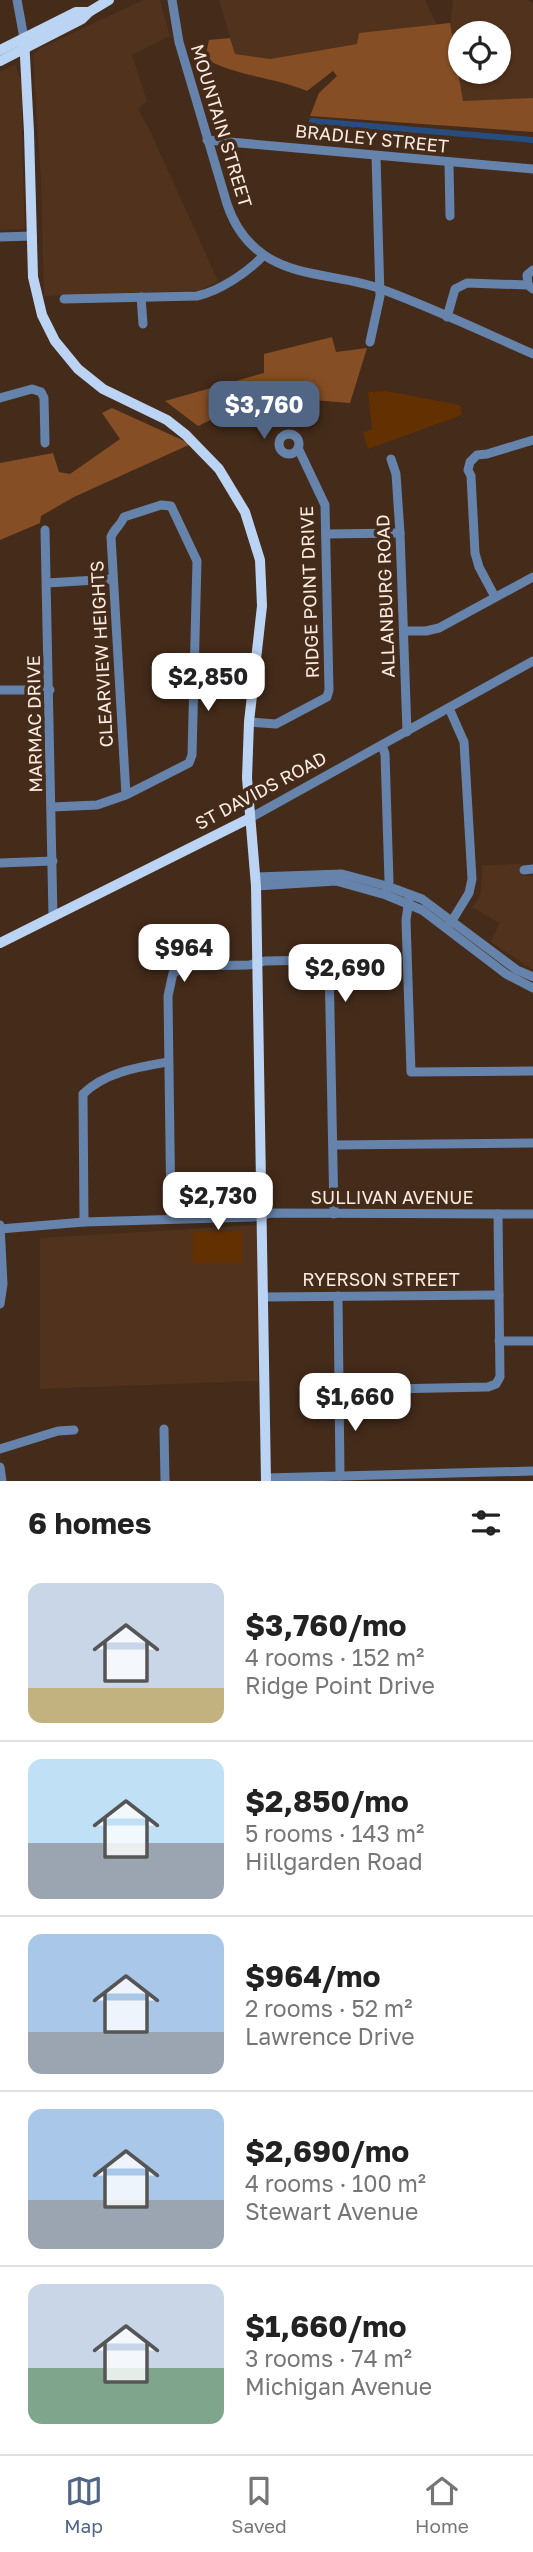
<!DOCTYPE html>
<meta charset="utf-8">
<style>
:root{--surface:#fff;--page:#f2f2f2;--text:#222;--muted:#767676;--line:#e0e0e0;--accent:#506684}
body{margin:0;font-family:"Golos Text",sans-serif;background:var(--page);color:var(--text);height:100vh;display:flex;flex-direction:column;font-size:26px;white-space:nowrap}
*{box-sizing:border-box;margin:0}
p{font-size:23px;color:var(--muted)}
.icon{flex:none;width:38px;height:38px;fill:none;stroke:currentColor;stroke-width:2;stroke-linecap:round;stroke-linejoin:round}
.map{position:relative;height:1481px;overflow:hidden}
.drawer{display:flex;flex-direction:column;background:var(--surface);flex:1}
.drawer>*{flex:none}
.tools{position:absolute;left:448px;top:21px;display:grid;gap:14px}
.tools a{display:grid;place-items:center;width:63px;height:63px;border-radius:50%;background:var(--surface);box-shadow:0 2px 5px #0004;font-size:35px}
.price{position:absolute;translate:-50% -60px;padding:0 16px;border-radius:14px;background:#fff;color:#222;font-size:23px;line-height:46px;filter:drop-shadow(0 2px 4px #0008)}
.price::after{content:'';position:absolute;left:50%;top:42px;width:21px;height:16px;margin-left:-10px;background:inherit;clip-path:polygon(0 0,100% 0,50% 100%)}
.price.on{background:var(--accent);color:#fff}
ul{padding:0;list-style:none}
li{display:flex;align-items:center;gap:21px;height:175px;padding:0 28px}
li+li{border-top:2px solid var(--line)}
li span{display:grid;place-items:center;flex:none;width:196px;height:140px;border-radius:14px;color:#555}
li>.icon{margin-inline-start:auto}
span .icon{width:84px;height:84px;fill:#fffc;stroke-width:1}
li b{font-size:30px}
h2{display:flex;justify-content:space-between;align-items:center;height:84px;padding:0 28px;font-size:30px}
.tab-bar{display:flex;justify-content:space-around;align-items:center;height:98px;border-top:2px solid var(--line);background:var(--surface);font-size:19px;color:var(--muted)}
.tab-bar a{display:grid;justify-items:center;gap:4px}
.tab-bar .on{color:var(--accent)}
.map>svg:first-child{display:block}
</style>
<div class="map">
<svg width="533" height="1481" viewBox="0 0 533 1481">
<rect width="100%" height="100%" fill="#442b1a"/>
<g fill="#51321c" fill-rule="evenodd">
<polygon points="143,0 160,0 170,36 132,55 147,101 138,109 151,133 218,281 201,290 44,296 41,182 33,55 41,48"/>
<polygon points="219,0 425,0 437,25 359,33 358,44 270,59 235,54"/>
<path d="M 453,0 L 527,0 L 533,3 L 533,98 L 463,102 L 450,23 ZM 460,33 L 499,33 L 499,72 L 460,72 Z"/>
<polygon points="15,64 22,83 22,145 25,229 0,230 0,72"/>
<polygon points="521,864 522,876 533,875 533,970 491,942 499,923 472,907 479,898 481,889 482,865"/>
<polygon points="257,1225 258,1381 40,1389 40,1238"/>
</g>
<g fill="#633002">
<polygon points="386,391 460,405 462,415 368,449 363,433 372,429 368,392"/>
<rect x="193" y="1232" width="49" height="31"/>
</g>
<g fill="#864e24">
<path d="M 450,23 L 463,101 L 533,98 L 533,132 L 310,116 L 319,93 L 337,76 L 333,71 L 307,91 C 275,77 233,76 205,58 L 209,40 L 230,38 L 235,54 L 270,59 L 357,44 L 359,33 Z"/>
<polygon points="332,337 336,352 367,348 350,403 262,396 198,426 165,401 264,373 264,354"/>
<polygon points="112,408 191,444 74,497 41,516 40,523 0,540 0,463 53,453 59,472 70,474 120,439 102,413"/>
</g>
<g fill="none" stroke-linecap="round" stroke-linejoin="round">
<polyline stroke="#274d7f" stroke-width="6" points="312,121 533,140"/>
<g stroke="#6683ab" stroke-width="9">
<polyline points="17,0 24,38"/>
<path d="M 172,0 L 179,42 L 227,204 C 234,225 245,242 264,255 C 297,278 344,275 381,289 C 433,308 483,332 533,354"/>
<polyline points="207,140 533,169"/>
<polyline points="449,163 450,216"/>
<polyline points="0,237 32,236"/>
<polyline points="528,285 527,275 533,270"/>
<polyline points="141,297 143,324"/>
<path d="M 64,299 L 197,296 C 220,291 248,272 264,255"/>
<polyline points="447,317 455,289 467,283 528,285 533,289"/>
<polyline points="370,342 380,296 376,156"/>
<polyline points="0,398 32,389 41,392 44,398 45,443"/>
<circle cx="289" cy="444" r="10"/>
<polyline points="391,459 396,474 400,533 407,732"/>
<polyline points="45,530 53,917"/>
<polyline points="326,534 400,533"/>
<polyline points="47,583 113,579"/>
<polyline points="495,597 479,567 475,553 471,476 468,470 470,462 477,455 487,454 533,440"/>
<polyline points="404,631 426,631 439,628 533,577"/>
<polyline points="195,657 255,664"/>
<polyline points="0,690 50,690"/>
<polyline points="449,708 464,742 472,879 469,893 450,924"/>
<polyline points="249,722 276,724 327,697 329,690 325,505 298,448"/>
<polyline points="382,745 385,754 389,881 387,890"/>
<path d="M 52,807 L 97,805 L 126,795 L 189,763 L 192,755 L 197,561 L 171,506 L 161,505 L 124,517 C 121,525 114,529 111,537 L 126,795"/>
<polyline points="250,818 533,661"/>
<polyline points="0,863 53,861"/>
<polyline points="524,870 533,869"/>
<polyline points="256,877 342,874 387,886 422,899 517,970 533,977"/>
<polyline points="256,886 336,881 386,895 422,910 506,974 533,988"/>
<polyline points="409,899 406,920 411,1072 533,1071"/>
<polyline points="334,1145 533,1143"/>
<polyline points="171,1218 168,996 173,973 189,966 249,965 265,961 318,960 329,963 334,1214"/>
<path d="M 84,1222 L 83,1094 C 105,1072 139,1067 168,1062"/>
<polyline points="0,1229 84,1222 253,1217 271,1213 533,1214"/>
<polyline points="338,1296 340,1476"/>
<polyline points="263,1297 499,1295"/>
<polyline points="0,1304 3,1284 0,1225"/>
<polyline points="499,1341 533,1341"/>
<polyline points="339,1390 488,1387 496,1384 500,1377 498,1214"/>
<polyline points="164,1429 165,1481"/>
<polyline points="0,1449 58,1431 74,1430"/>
<polyline points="0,1467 2,1481"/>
<polyline points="266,1478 533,1471"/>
</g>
<g stroke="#bcd4f4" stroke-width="10">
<polyline points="24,38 29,132 33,277 42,315 55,341 78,369 103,389 167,420 186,435 219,469 245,512 260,560 262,606 249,722 247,778 256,886 266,1481"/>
<polyline points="0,50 76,12 89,12"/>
<polyline points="0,61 82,19 89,12 109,0"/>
<polyline points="0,943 250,818"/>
</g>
</g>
<g text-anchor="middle" stroke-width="7" stroke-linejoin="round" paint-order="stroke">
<g font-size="18" fill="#fcebe0" stroke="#442b1a">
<text transform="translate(221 126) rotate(73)" y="6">MOUNTAIN STREET</text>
<text transform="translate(372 139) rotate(6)" y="6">BRADLEY STREET</text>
<text transform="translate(310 592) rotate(-92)" y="6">RIDGE POINT DRIVE</text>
<text transform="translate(386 596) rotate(-92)" y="6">ALLANBURG ROAD</text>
<text transform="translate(102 654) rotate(-93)" y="6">CLEARVIEW HEIGHTS</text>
<text transform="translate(35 724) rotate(-91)" y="6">MARMAC DRIVE</text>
<text transform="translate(261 791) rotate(-28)" y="6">ST DAVIDS ROAD</text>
<text x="392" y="1204">SULLIVAN AVENUE</text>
<text x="381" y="1286">RYERSON STREET</text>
</g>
</g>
</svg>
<div class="tools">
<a><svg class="icon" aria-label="locate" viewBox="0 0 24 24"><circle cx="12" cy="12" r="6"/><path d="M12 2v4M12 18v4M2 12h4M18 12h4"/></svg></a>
</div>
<b class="price on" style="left:264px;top:441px">$3,760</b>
<b class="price" style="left:208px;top:713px">$2,850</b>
<b class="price" style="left:184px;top:984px">$964</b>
<b class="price" style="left:345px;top:1004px">$2,690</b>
<b class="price" style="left:218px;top:1232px">$2,730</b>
<b class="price" style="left:355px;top:1433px">$1,660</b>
</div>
<section class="drawer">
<h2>6 homes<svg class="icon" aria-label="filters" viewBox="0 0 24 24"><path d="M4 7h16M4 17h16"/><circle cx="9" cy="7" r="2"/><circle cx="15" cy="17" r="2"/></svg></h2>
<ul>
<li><span style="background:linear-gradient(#c9d6e8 75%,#c2b280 0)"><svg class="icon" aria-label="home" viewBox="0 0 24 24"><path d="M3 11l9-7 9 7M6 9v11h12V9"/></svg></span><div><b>$3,760/mo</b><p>4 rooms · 152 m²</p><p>Ridge Point Drive</p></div></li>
<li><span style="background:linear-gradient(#bfe0f5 60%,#9aa5b1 0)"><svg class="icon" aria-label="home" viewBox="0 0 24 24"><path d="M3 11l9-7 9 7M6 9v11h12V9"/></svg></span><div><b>$2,850/mo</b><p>5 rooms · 143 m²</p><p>Hillgarden Road</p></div></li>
<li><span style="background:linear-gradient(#a9c7e8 70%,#9aa5b1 0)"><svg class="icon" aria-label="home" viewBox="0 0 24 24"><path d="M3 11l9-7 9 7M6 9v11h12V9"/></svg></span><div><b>$964/mo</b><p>2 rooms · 52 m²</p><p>Lawrence Drive</p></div></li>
<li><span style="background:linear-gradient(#a9c7e8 65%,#9aa5b1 0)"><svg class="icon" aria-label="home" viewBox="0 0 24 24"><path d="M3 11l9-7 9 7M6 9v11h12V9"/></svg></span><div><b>$2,690/mo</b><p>4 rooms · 100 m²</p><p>Stewart Avenue</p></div></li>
<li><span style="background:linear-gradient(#c9d6e8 60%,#7fa58c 0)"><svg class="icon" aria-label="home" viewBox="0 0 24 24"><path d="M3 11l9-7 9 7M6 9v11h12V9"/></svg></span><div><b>$1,660/mo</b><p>3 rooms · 74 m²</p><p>Michigan Avenue</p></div></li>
</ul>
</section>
<nav class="tab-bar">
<a class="on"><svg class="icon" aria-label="map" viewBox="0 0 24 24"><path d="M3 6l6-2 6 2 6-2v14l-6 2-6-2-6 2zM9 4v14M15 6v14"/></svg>Map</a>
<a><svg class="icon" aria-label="saved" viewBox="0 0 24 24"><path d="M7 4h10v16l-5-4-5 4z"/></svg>Saved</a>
<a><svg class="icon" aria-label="home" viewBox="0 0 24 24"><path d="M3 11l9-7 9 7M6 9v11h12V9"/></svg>Home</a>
</nav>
